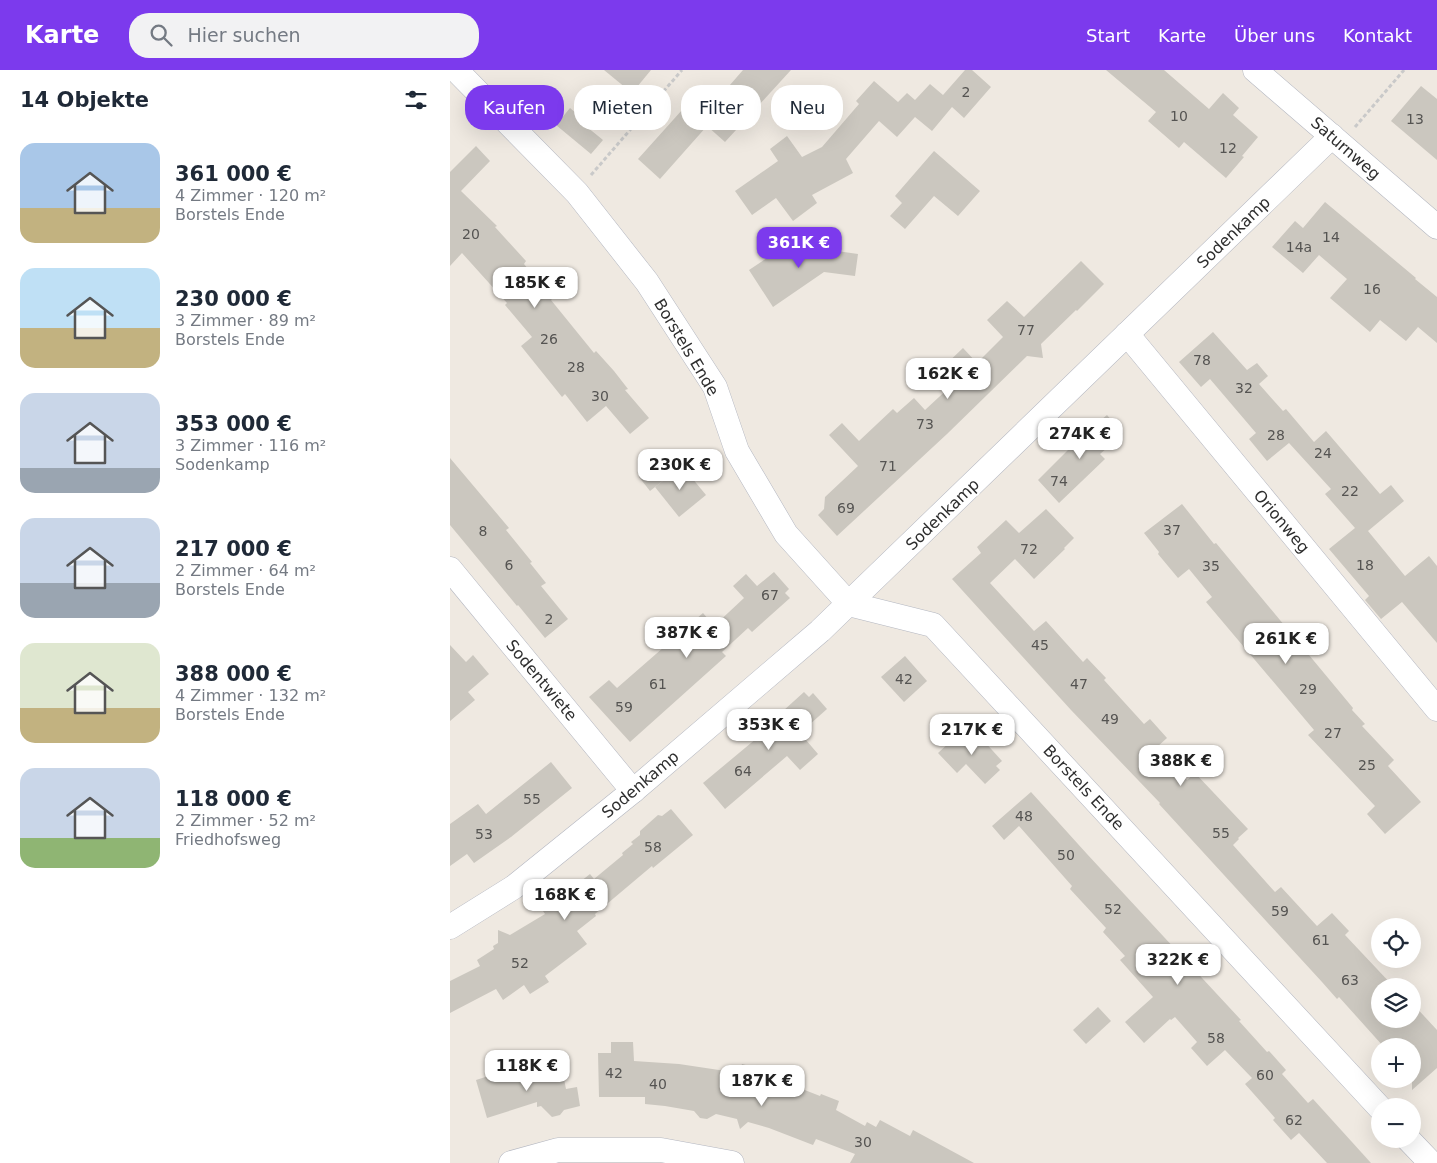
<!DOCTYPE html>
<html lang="de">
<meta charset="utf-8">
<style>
:root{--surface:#fff;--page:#f2f2f3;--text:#1f2937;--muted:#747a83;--accent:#7c3aed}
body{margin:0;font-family:"DejaVu Sans",sans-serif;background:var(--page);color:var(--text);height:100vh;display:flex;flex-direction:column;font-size:19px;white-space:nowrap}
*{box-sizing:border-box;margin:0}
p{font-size:16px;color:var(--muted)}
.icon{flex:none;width:28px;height:28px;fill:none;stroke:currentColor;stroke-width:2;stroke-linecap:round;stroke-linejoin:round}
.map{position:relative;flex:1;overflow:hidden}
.side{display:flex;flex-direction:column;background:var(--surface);width:450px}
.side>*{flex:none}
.top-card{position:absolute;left:15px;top:15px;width:475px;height:45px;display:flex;gap:10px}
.controls{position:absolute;left:921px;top:848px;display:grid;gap:10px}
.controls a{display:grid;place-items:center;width:50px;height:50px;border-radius:50%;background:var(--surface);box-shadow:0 5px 20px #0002;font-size:25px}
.price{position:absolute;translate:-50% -42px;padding:0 11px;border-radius:10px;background:#fff;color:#222;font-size:16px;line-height:32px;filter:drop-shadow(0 1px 2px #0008)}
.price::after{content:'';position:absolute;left:50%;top:30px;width:15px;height:11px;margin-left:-8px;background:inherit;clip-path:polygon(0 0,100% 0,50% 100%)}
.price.current{background:var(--accent);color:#fff}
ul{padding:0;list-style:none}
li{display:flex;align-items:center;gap:15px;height:125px;padding:0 20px}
li span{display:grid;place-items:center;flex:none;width:140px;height:100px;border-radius:15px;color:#555}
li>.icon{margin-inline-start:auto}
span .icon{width:60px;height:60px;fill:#fffc;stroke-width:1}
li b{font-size:21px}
h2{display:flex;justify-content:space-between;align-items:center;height:60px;padding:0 20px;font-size:21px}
.pill{padding:0 18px;border-radius:20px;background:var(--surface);box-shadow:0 5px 20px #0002;font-size:18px;line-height:45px}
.pill.current{background:var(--accent);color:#fff}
header{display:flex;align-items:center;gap:30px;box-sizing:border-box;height:70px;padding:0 25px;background:var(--accent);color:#fff}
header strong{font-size:24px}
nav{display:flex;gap:28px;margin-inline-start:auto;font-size:18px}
.search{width:350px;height:45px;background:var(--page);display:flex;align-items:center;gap:12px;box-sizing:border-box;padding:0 18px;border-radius:20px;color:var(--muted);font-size:19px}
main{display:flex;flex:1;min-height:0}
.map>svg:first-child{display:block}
</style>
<header>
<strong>Karte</strong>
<div class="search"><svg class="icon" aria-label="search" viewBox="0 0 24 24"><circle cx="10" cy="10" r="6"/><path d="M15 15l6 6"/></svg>Hier suchen</div>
<nav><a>Start</a><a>Karte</a><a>Über uns</a><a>Kontakt</a></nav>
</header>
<main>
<section class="side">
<h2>14 Objekte<svg class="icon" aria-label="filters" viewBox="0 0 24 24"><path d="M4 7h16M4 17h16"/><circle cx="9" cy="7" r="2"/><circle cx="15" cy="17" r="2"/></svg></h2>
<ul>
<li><span style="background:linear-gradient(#a9c7e8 65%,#c2b280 0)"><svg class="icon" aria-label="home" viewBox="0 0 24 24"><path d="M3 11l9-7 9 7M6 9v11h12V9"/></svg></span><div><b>361 000 €</b><p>4 Zimmer · 120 m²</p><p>Borstels Ende</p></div></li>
<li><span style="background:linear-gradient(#bfe0f5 60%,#c2b280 0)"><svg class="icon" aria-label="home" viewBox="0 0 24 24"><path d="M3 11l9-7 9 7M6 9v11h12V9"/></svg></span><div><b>230 000 €</b><p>3 Zimmer · 89 m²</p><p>Borstels Ende</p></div></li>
<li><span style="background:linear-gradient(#c9d6e8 75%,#9aa5b1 0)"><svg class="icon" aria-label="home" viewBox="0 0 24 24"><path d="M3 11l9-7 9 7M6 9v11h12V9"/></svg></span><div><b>353 000 €</b><p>3 Zimmer · 116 m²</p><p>Sodenkamp</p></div></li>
<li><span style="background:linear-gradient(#c9d6e8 65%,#9aa5b1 0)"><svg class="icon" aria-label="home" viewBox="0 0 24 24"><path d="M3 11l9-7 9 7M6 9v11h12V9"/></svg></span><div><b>217 000 €</b><p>2 Zimmer · 64 m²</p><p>Borstels Ende</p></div></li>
<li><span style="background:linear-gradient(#dfe7d0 65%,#c2b280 0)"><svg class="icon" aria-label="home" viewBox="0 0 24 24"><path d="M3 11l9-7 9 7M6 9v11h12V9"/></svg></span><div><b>388 000 €</b><p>4 Zimmer · 132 m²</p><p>Borstels Ende</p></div></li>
<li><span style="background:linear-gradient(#c9d6e8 70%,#8fb573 0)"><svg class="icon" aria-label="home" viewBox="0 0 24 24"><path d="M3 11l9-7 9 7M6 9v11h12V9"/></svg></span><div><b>118 000 €</b><p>2 Zimmer · 52 m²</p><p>Friedhofsweg</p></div></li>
</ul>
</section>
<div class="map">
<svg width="987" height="1093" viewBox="0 0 987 1093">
<rect width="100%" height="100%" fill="#efe9e1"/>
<g fill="#cbc7bf">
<polygon points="154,0 201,0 182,23"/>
<polygon points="293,0 341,0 275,72 257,56 210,109 188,89 241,30 249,37 259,25 266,31"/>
<polygon points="515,0 522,0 541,17 514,48 502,37 482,61 465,47 447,67 429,51 396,89 403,103 362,125 367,133 343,151 326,128 302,145 285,121 328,91 320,79 337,66 352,87 372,77 409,34 406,31 424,11 448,32 457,23 465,30 480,14 493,25"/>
<polygon points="656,0 714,0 759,39 773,23 789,38 783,45 808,67 792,86 794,87 776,108 734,72 729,78 698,51 706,42"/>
<polygon points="971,16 987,29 987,90 941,51"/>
<polygon points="120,38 139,54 137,57 153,70 141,84 106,55"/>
<polygon points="26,76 40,91 11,121 47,156 45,157 76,191 74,194 102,229 101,230 144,283 146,281 164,301 178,319 175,320 199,348 180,364 156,336 137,352 115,324 112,327 71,276 82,267 55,235 57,233 12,183 0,196 0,102"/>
<polygon points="484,81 530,121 508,146 484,126 455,159 440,146 452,133 445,126"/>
<polygon points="875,132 966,208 965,209 987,227 987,273 968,257 956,271 930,250 920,262 880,228 897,209 869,185 853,203 822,177 845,151 853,158"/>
<polygon points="338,174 408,184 405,206 374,202 323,237 299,200"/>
<polygon points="631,191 654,214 627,241 626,240 591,274 593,288 577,286 497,364 387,466 368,445 374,439 375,427 408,396 379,365 392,353 409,371 443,339 447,343 464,328 475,340 503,314 490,300 513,278 527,293 553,267 537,250 557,231 574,247"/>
<polygon points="763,262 797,300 807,293 818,306 809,314 833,341 836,339 864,372 876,361 930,424 941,415 954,431 918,461 955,506 979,486 987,496 987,573 952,532 931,549 915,530 919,526 879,479 905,458 875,424 881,419 839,373 817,391 799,369 806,363 760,309 751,317 729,292"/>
<polygon points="657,345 673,364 650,384 655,389 609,433 588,410 632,366"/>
<polygon points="0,388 59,458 56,460 82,492 80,493 96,513 91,516 118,549 95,568 68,535 67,536 0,455"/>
<polygon points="208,392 219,406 200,421 189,407"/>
<polygon points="232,396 256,425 229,447 205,417"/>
<polygon points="732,434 764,474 766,473 903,638 902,640 915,654 912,656 944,690 938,696 971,732 935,764 917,744 925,736 858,665 864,660 756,532 762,527 739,499 728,508 708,484 709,482 694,463"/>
<polygon points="596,439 624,468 614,478 615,479 584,509 565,489 540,513 584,561 596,551 633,592 637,588 656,608 654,610 694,654 700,649 717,668 707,677 737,710 745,703 798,759 788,768 789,769 783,775 825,822 831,817 867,856 882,843 899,861 895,865 943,916 930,916 930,949 962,949 962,933 987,960 987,998 962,1020 962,976 933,976 889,927 887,929 872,912 709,734 710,733 621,640 502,509 531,483 527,477 556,450 569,463"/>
<polygon points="324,502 339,519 335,523 340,528 302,562 298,558 272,582 276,586 180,672 139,627 159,610 167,618 253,543 264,556 294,528 283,516 296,504 307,516"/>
<polygon points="0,575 16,592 23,585 39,604 18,622 25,630 0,651"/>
<polygon points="455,586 477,611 454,632 431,607"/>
<polygon points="354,622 359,627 363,623 377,639 350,663 368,684 350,700 337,686 275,739 253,713 307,668 325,651 323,650"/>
<polygon points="523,659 552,691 546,696 550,700 535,714 516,694 507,703 488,683 513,660 517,665"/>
<polygon points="101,692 122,718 61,767 24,793 17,784 0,796 0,754 28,734 36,744"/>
<polygon points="581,722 637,784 791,950 789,951 817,982 819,981 836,1000 832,1004 858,1033 863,1029 921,1093 877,1093 849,1063 841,1070 823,1050 825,1048 795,1014 802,1008 775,980 757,996 741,978 747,972 725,947 721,950 720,949 694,973 675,952 703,927 670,890 675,886 653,862 656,858 620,819 622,816 569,756 554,770 542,756"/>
<polygon points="221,739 243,765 203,798 202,796 145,844 146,846 127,861 137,874 95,906 99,912 80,924 74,915 53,930 46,919 0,943 0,911 30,896 27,890 44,879 43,876 48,873 48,860 60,865 95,844 93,841 140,804 144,809 173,785 172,783 183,774 181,772 190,765 190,761 208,745 212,746"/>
<polygon points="648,937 661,951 636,974 623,960"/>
<polygon points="161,972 183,972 184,991 229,994 289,1003 292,994 310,999 309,1002 370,1026 371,1024 389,1031 386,1040 415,1056 417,1052 426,1057 430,1050 460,1066 463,1060 524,1093 400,1093 405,1084 366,1069 363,1075 319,1058 298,1052 290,1059 287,1049 266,1044 257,1049 250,1048 244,1041 215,1036 195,1034 195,1027 149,1027 148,983 161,983"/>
<polygon points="67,997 69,1003 110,997 112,1009 114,1009 116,1019 127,1017 130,1036 114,1040 110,1045 102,1047 91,1036 87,1037 87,1032 37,1048 26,1010"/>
</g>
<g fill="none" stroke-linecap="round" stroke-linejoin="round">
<g stroke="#b4b7c1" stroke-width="25">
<g id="minor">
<polyline points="6,0 127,123 197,212 265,317 287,381 336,464 399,534 483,555 930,1038"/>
<polyline points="805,0 987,157"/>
<polyline points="677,264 987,639"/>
<polyline points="0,499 183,721"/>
<polyline points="0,857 64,817 183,721 370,561 882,66"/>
<polyline points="958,1069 981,1093"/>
<polyline points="61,1093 108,1080 211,1080 282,1093"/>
</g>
</g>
<g stroke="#c9c9c9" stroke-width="3" stroke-dasharray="4 2.5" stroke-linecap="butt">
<polyline points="905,57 954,0"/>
<polyline points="141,105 232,0"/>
</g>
<use href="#minor" stroke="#fff" stroke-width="24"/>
</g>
<g text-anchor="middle" stroke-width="4.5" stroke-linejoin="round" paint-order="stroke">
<g font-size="14" fill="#555452">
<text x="516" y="27">2</text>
<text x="729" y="51">10</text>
<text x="965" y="54">13</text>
<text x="778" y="83">12</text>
<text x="21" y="169">20</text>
<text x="881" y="172">14</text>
<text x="849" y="182">14a</text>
<text x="922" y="224">16</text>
<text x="576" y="265">77</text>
<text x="99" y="274">26</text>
<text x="752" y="295">78</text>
<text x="126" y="302">28</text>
<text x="794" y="323">32</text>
<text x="150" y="331">30</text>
<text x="475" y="359">73</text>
<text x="826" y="370">28</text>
<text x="873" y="388">24</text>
<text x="438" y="401">71</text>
<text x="609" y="416">74</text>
<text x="900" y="426">22</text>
<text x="396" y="443">69</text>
<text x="722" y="465">37</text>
<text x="33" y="466">8</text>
<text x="579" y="484">72</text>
<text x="59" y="500">6</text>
<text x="915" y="500">18</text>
<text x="761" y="501">35</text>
<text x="320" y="530">67</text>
<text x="99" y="554">2</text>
<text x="590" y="580">45</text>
<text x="454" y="614">42</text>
<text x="208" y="619">61</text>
<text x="629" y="619">47</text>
<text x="858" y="624">29</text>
<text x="174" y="642">59</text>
<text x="660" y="654">49</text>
<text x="883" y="668">27</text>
<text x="917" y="700">25</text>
<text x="293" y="706">64</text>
<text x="82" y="734">55</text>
<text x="574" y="751">48</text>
<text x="771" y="768">55</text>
<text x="34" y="769">53</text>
<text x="203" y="782">58</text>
<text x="616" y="790">50</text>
<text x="663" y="844">52</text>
<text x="830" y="846">59</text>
<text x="871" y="875">61</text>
<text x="70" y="898">52</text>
<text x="900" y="915">63</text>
<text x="766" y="973">58</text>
<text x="164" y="1008">42</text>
<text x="815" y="1010">60</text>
<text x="208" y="1019">40</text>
<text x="844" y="1055">62</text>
<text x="413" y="1077">30</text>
</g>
<g font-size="16" fill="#2e2e2e" stroke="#fff">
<text transform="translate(896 78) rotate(41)" y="6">Saturnweg</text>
<text transform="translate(783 162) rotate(-44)" y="6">Sodenkamp</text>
<text transform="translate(237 277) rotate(59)" y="6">Borstels Ende</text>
<text transform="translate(492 444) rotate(-44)" y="6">Sodenkamp</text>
<text transform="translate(832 451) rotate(50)" y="6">Orionweg</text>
<text transform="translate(92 610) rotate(50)" y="6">Sodentwiete</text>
<text transform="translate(190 714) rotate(-40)" y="6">Sodenkamp</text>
<text transform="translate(634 717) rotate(47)" y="6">Borstels Ende</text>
</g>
</g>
</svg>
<div class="controls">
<a><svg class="icon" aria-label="locate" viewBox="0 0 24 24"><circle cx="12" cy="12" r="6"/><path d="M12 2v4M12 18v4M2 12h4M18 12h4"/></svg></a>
<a><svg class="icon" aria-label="layers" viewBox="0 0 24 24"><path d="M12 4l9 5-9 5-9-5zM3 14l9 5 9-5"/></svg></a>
<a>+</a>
<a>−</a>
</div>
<b class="price current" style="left:349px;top:199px">361K €</b>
<b class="price" style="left:85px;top:239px">185K €</b>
<b class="price" style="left:498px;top:330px">162K €</b>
<b class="price" style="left:630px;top:390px">274K €</b>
<b class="price" style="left:230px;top:421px">230K €</b>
<b class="price" style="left:237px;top:589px">387K €</b>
<b class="price" style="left:836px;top:595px">261K €</b>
<b class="price" style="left:319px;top:681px">353K €</b>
<b class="price" style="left:522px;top:686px">217K €</b>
<b class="price" style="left:731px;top:717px">388K €</b>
<b class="price" style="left:115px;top:851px">168K €</b>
<b class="price" style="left:728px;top:916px">322K €</b>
<b class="price" style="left:77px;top:1022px">118K €</b>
<b class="price" style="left:312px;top:1037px">187K €</b>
<div class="top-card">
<a class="pill current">Kaufen</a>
<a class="pill">Mieten</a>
<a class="pill">Filter</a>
<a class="pill">Neu</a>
</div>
</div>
</main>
